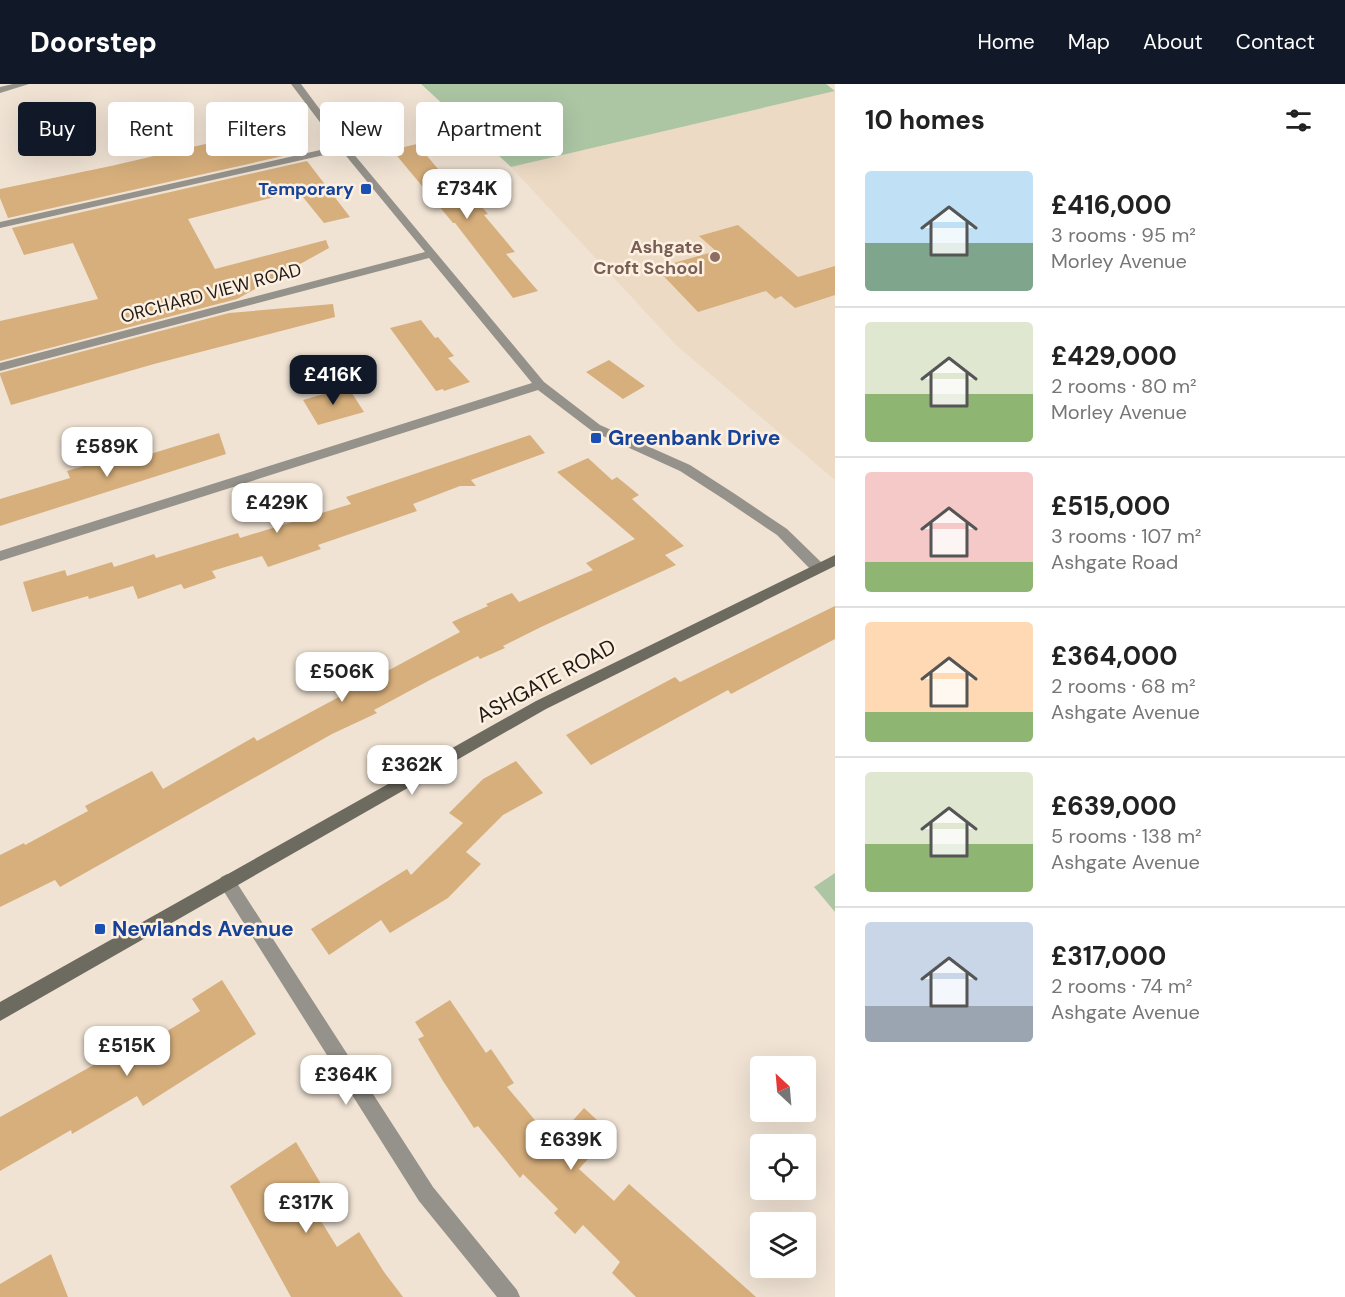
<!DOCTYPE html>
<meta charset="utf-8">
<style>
:root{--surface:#fff;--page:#f2f2f2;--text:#222;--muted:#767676;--line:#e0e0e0;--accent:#111827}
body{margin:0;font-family:"DM Sans",sans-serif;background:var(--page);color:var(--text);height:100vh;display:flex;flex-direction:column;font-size:22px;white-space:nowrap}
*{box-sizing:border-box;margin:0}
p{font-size:20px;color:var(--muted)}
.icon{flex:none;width:33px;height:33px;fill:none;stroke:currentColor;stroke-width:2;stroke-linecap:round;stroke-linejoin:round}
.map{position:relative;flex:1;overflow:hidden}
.side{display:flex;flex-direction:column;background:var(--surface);width:510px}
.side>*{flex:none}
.banner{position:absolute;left:18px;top:18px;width:570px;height:54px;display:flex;gap:12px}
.needle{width:39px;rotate:334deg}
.controls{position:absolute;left:750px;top:972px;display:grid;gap:12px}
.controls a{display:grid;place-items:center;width:66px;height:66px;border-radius:6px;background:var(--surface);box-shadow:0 6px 24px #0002;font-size:30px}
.price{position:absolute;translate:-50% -51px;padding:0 14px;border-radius:12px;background:#fff;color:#222;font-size:20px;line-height:39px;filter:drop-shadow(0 2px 3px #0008)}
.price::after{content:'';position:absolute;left:50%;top:36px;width:18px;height:14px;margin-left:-9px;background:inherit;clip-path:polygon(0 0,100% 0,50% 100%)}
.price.active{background:var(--accent);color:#fff}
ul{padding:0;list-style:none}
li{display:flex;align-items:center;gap:18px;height:150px;padding:0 30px}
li+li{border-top:2px solid var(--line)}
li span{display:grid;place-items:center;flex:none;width:168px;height:120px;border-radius:6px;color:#555}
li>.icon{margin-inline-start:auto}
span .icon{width:72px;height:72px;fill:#fffc;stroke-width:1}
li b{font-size:26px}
h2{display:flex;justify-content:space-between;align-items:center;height:72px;padding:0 30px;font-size:26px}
.chip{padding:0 21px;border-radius:6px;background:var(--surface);box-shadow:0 6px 24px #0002;font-size:21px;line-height:54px}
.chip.active{background:var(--accent);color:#fff}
header{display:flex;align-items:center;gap:36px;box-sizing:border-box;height:84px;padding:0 30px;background:var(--accent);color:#fff}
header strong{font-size:28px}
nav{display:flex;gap:33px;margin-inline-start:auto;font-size:21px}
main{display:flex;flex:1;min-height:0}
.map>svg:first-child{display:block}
</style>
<header>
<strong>Doorstep</strong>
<nav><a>Home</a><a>Map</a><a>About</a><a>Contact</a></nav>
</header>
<main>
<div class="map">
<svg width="835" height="1213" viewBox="0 0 835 1213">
<rect width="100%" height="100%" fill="#f0e3d4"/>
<polygon fill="#ecdac4" points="835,7 835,396 677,262 511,83"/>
<g fill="#acc6a4">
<polygon points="421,0 826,0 835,7 511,83"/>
<polygon points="835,789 835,828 814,803"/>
</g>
<g fill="#d7af7c">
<polygon points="283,42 301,68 8,134 0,114 0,105 111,82"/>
<polygon points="417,60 459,110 468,107 488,130 484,131 515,168 506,170 538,207 513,214 455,139 453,139 392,66"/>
<polygon points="307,77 350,133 324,139 298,107 188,135 215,185 326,156 329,164 237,215 0,277 0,237 98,215 73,159 24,171 12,144"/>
<polygon points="738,141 798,193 835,182 835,211 795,224 781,212 775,215 766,207 698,228 656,184 716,167 699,152"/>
<polygon points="333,220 335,233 154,280 11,321 0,291 0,289 229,229"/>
<polygon points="421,236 435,254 438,253 454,272 448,274 470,298 444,307 443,305 436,307 390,244"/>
<polygon points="609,276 645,302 623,315 586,288"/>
<polygon points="348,303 364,328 318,341 303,316"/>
<polygon points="219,349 226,370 0,442 0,415 70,394 67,387 121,371 124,378"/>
<polygon points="530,351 545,369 471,396 476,402 460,402 413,420 417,427 318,461 321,465 268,483 262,472 212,487 216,494 184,505 181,500 138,515 133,502 89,515 88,512 32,528 23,498 65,486 67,492 112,478 114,483 154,470 156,474 238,449 240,454 351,420 346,413"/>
<polygon points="588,374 612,396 617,393 639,411 632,415 684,462 665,471 676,481 541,543 503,562 505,564 480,575 478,572 430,596 374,626 377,629 332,650 60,803 55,796 0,823 0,771 24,759 25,761 88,727 85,722 152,687 163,705 254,653 257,657 460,548 452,538 488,522 486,520 512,509 519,518 593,486 586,479 635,455 557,388"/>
<polygon points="835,522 835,555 731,610 728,606 591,681 566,651 675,593 680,598"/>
<polygon points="516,677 543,709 503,731 466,768 481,780 448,814 390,849 381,836 329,871 311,845 407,785 411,791 463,739 449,729 483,695"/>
<polygon points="222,896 256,950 143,1022 137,1012 72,1050 71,1046 0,1087 0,1033 108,973 112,981 200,927 192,915"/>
<polygon points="450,916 486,969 491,965 514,999 507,1003 540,1042 555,1037 567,1043 584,1024 611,1049 579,1085 614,1117 629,1100 756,1213 636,1213 612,1189 620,1178 583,1141 575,1150 554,1129 558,1125 523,1090 520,1094 478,1042 474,1044 443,997 418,955 424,952 415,938"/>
<polygon points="296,1058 324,1105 308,1116 337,1163 359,1148 384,1188 403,1213 291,1213 230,1102"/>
<polygon points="51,1170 68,1213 0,1213 0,1200"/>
</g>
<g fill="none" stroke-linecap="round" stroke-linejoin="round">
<g fill="#94928a" fill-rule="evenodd">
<polygon points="13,0 29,0 0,9 0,3"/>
<polygon points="291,0 301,0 347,62 544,298 600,341 690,381 735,410 787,445 823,480 825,484 823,488 813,488 777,451 725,416 680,387 592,347 538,306 0,477 0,467 532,299 429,174 0,287 0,279 425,168 342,67 0,144 0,138 338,62"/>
<polygon points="227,790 233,793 433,1103 517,1206 520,1213 497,1213 419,1117 221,803 219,798 221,793"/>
</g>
<polygon fill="#6d6a5f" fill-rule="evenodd" points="835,471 835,482 546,625 0,937 0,918 536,617"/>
</g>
<g fill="#1a4fb4" stroke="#fdf0e1" stroke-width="2">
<rect x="360" y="99" width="12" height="12" rx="3"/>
<rect x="590" y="348" width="12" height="12" rx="3"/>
<rect x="94" y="839" width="12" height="12" rx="3"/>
</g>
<circle fill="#8d6e63" stroke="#fdf0e1" stroke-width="2" cx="715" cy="173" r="6"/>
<g text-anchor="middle" stroke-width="5" stroke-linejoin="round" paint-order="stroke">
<g font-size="18" font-weight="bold" fill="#164399" stroke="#fdf0e1" text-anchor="end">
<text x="354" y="111">Temporary</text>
</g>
<g font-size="18" font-weight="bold" fill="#785e54" stroke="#fdf0e1" text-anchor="end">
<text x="703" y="169">Ashgate<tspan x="703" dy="21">Croft School</tspan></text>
</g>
<g font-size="18" fill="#1f1a15" stroke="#fdf0e1">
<text transform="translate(211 209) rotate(-15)" y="6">ORCHARD VIEW ROAD</text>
</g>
<g font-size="21" font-weight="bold" fill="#164399" stroke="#fdf0e1" text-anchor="start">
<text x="608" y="361">Greenbank Drive</text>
<text x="112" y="852">Newlands Avenue</text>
</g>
<g font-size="21" fill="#1f1a15" stroke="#fdf0e1">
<text transform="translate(546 597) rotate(-28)" y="7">ASHGATE ROAD</text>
</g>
</g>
</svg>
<div class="controls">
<a><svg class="needle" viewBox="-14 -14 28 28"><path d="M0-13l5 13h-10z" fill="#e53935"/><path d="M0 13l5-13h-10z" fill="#767676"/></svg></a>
<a><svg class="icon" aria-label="locate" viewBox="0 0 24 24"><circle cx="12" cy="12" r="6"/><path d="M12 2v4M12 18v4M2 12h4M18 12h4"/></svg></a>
<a><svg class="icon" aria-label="layers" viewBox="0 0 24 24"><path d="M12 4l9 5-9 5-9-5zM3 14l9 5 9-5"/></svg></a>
</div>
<b class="price" style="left:467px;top:136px">£734K</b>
<b class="price active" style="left:333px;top:322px">£416K</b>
<b class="price" style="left:107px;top:394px">£589K</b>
<b class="price" style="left:277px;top:450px">£429K</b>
<b class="price" style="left:342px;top:619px">£506K</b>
<b class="price" style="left:412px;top:712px">£362K</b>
<b class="price" style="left:127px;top:993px">£515K</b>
<b class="price" style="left:346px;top:1022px">£364K</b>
<b class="price" style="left:571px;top:1087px">£639K</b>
<b class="price" style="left:306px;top:1150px">£317K</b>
<div class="banner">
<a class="chip active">Buy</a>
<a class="chip">Rent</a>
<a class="chip">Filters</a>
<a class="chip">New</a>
<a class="chip">Apartment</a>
</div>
</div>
<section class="side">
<h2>10 homes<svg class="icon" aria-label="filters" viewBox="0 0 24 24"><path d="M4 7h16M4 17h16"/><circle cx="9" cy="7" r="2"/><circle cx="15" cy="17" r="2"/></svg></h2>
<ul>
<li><span style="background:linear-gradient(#bfe0f5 60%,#7fa58c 0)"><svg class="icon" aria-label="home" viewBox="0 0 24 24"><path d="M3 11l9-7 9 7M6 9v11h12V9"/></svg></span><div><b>£416,000</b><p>3 rooms · 95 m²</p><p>Morley Avenue</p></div></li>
<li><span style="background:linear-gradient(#dfe7d0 60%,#8fb573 0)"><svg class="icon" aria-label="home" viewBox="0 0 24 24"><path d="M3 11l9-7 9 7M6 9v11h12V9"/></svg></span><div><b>£429,000</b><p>2 rooms · 80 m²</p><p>Morley Avenue</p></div></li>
<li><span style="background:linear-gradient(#f6c9c9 75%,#8fb573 0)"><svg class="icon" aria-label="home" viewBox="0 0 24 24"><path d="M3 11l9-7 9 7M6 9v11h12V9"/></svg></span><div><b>£515,000</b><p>3 rooms · 107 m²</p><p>Ashgate Road</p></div></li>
<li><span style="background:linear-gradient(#ffd9b3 75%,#8fb573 0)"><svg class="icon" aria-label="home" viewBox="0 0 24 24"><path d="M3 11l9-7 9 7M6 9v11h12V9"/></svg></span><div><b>£364,000</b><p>2 rooms · 68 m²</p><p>Ashgate Avenue</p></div></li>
<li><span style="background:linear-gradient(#dfe7d0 60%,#8fb573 0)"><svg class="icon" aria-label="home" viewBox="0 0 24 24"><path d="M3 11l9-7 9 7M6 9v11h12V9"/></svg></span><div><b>£639,000</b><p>5 rooms · 138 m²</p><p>Ashgate Avenue</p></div></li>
<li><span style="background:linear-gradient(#c9d6e8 70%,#9aa5b1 0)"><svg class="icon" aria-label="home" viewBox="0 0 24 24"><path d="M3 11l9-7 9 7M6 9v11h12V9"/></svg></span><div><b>£317,000</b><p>2 rooms · 74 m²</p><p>Ashgate Avenue</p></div></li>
</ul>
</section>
</main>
